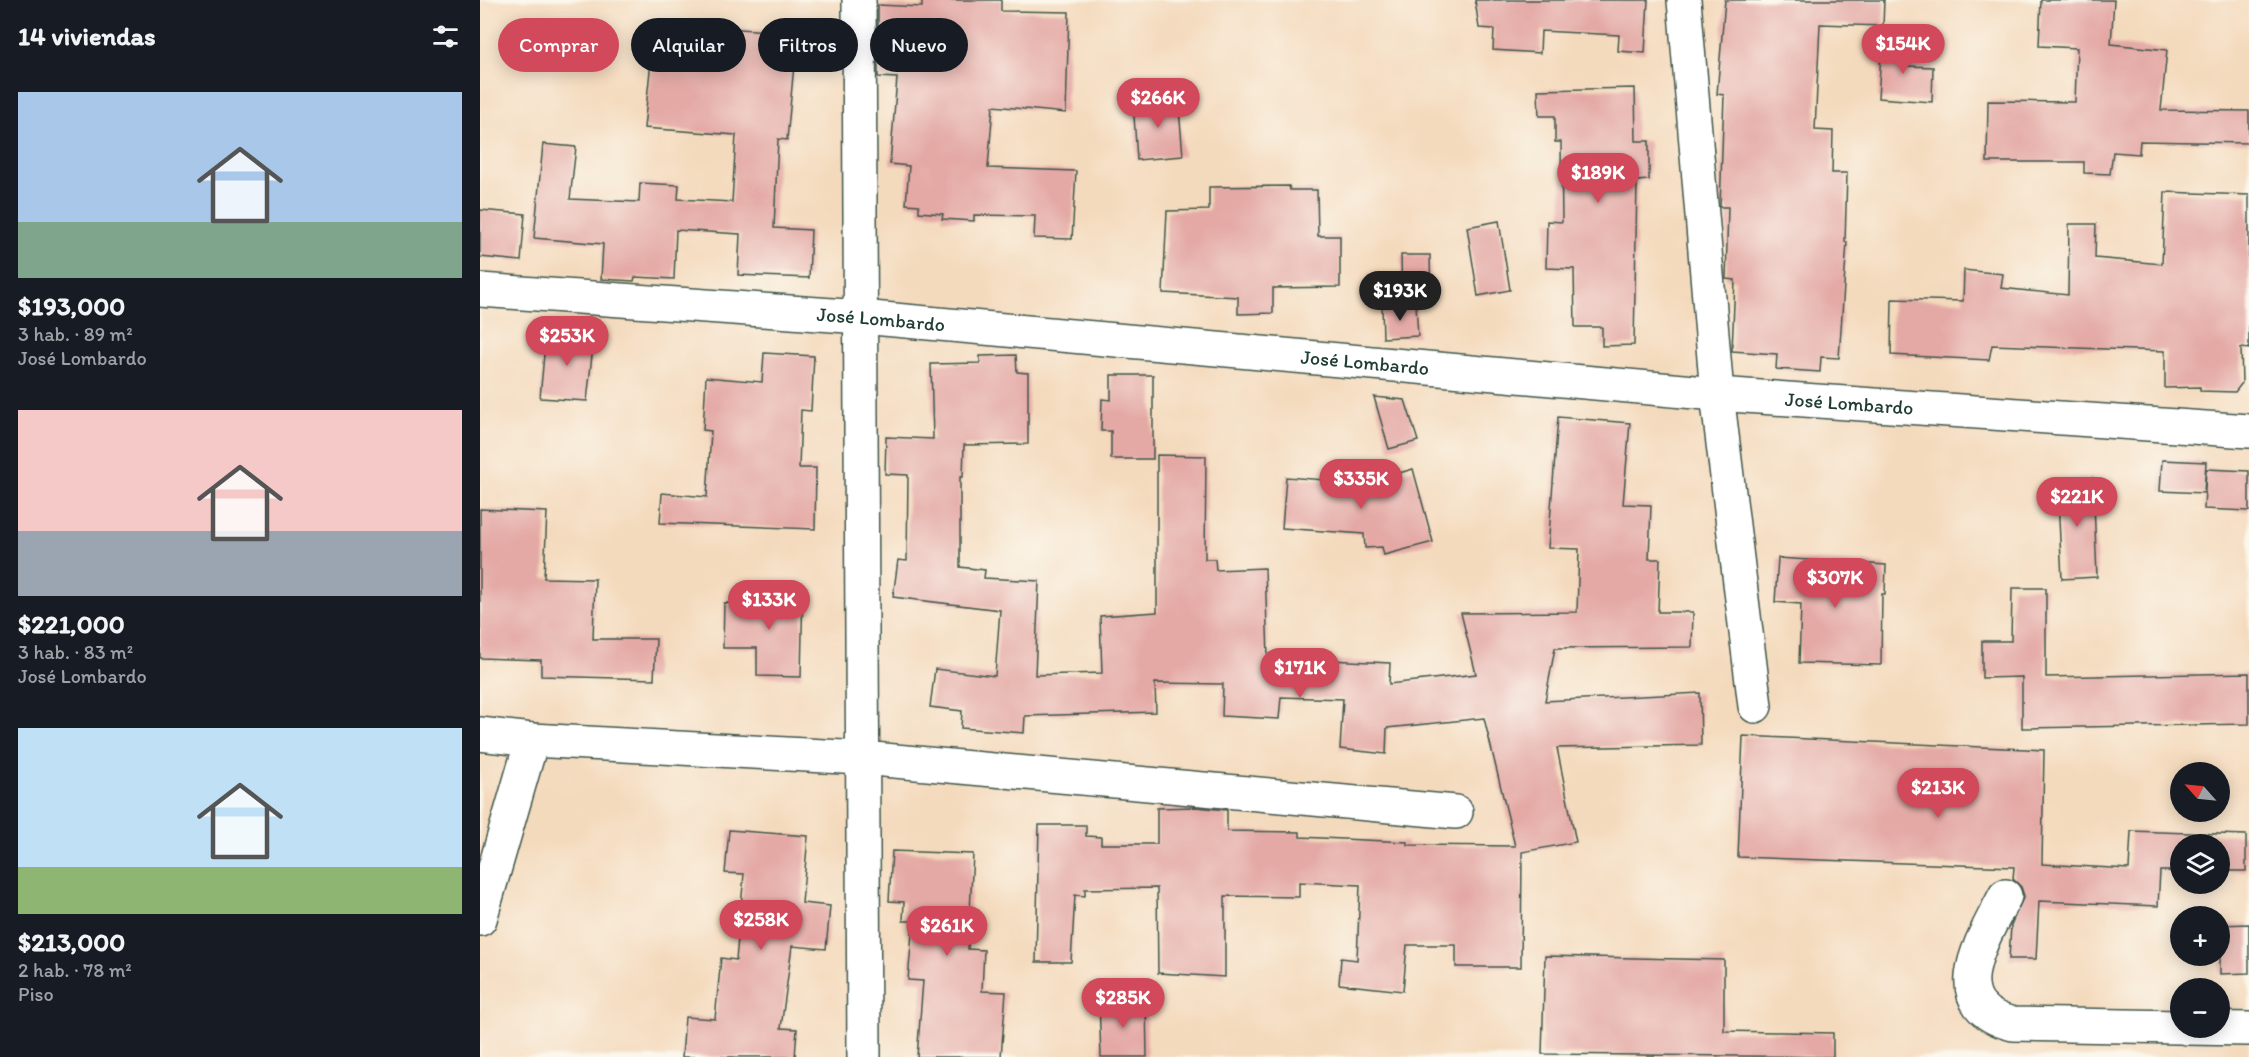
<!DOCTYPE html>
<html lang="es">
<meta charset="utf-8">
<style>
:root{--surface:#171b24;--page:#20242c;--text:#f1f3f6;--muted:#9ea1a6;--accent:#d1495b}
body{margin:0;font-family:Itim,sans-serif;background:var(--page);color:var(--text);height:100vh;display:flex;flex-direction:column;font-size:22px;white-space:nowrap}
*{box-sizing:border-box;margin:0}
p{font-size:20px;color:var(--muted)}
.icon{flex:none;width:33px;height:33px;fill:none;stroke:currentColor;stroke-width:2;stroke-linecap:round;stroke-linejoin:round}
.map{position:relative;flex:1;overflow:hidden}
.details{display:flex;flex-direction:column;background:var(--surface);width:480px}
.details>*{flex:none}
.guide{position:absolute;left:18px;top:18px;width:570px;height:54px;display:flex;gap:12px}
.needle{width:39px;rotate:297deg}
.fabs{position:absolute;left:1690px;top:762px;display:grid;gap:12px}
.fabs a{display:grid;place-items:center;width:60px;height:60px;border-radius:50%;background:var(--surface);box-shadow:0 3px 15px #0003;font-size:30px}
.price{position:absolute;translate:-50% -51px;padding:0 14px;border-radius:21px;background:var(--accent);color:#fff;font-size:20px;line-height:39px;filter:drop-shadow(0 2px 3px #0008)}
.price::after{content:'';position:absolute;left:50%;top:36px;width:18px;height:14px;margin-left:-9px;background:inherit;clip-path:polygon(0 0,100% 0,50% 100%)}
.price.current{background:#222;color:#fff}
ul{padding:0;list-style:none}
li{display:grid;align-content:center;gap:12px;height:318px;padding:0 18px}
li span{display:grid;place-items:center;height:186px;border-radius:0px;color:#555}
li>.icon{margin-inline-start:auto}
span .icon{width:108px;height:108px;fill:#fffc;stroke-width:1}
li b{font-size:26px}
h2{display:flex;justify-content:space-between;align-items:center;height:72px;padding:0 18px;font-size:26px}
.tag{padding:0 21px;border-radius:27px;background:var(--surface);box-shadow:0 3px 15px #0003;font-size:21px;line-height:54px}
.tag.current{background:var(--accent);color:#fff}
main{display:flex;flex:1;min-height:0}
.map>svg:first-child{display:block}
</style>
<main>
<section class="details">
<h2>14 viviendas<svg class="icon" aria-label="filters" viewBox="0 0 24 24"><path d="M4 7h16M4 17h16"/><circle cx="9" cy="7" r="2"/><circle cx="15" cy="17" r="2"/></svg></h2>
<ul>
<li><span style="background:linear-gradient(#a9c7e8 70%,#7fa58c 0)"><svg class="icon" aria-label="home" viewBox="0 0 24 24"><path d="M3 11l9-7 9 7M6 9v11h12V9"/></svg></span><div><b>$193,000</b><p>3 hab. · 89 m²</p><p>José Lombardo</p></div></li>
<li><span style="background:linear-gradient(#f6c9c9 65%,#9aa5b1 0)"><svg class="icon" aria-label="home" viewBox="0 0 24 24"><path d="M3 11l9-7 9 7M6 9v11h12V9"/></svg></span><div><b>$221,000</b><p>3 hab. · 83 m²</p><p>José Lombardo</p></div></li>
<li><span style="background:linear-gradient(#bfe0f5 75%,#8fb573 0)"><svg class="icon" aria-label="home" viewBox="0 0 24 24"><path d="M3 11l9-7 9 7M6 9v11h12V9"/></svg></span><div><b>$213,000</b><p>2 hab. · 78 m²</p><p>Piso</p></div></li>
</ul>
</section>
<div class="map">
<svg width="1769" height="1057" viewBox="0 0 1769 1057">
<rect width="100%" height="100%" fill="#fbf7ec"/>
<filter id="ink" filterUnits="userSpaceOnUse"><feTurbulence type="fractalNoise" baseFrequency=".0167" numOctaves="2"/><feDisplacementMap in="SourceGraphic" scale="12" xChannelSelector="R" yChannelSelector="G"/><feConvolveMatrix kernelMatrix="1 2 1 2 8 2 1 2 1" color-interpolation-filters="sRGB"/></filter>
<filter id="wash" filterUnits="userSpaceOnUse"><feTurbulence type="fractalNoise" baseFrequency=".008" numOctaves="4" result="noise"/><feDisplacementMap in="SourceGraphic" scale="24" xChannelSelector="R" yChannelSelector="G"/><feGaussianBlur stdDeviation="1.35" result="paint"/><feColorMatrix in="noise" values="0 0 0 0 0 0 0 0 0 0 0 0 0 0 0 0 0 1.4 0 .05"/><feComposite in="paint" operator="in"/></filter>
<g filter="url(#wash)">
<rect width="100%" height="100%" fill="#f4dabd"/>
<g id="blocks">
<g fill="#e4a9a5">
<polygon points="442,0 521,0 521,11 589,12 586,113 513,106 508,168 596,171 592,239 554,238 555,216 494,215 494,221 462,219 463,214 439,212 439,205 426,204 429,166 410,164 417,78 398,77 398,5 442,7"/>
<polygon points="995,0 1168,0 1165,53 1138,51 1139,35 1061,31 1060,53 1013,50 1014,29 999,28"/>
<polygon points="1245,0 1404,0 1403,26 1340,24 1335,130 1353,131 1352,173 1367,173 1365,242 1367,242 1359,358 1341,357 1340,372 1296,369 1297,354 1252,351 1255,280 1246,279 1248,207 1240,207 1244,95 1237,94"/>
<polygon points="1561,0 1634,0 1631,44 1687,50 1681,110 1769,111 1769,143 1660,141 1659,154 1633,152 1630,174 1604,173 1604,162 1507,162 1508,101 1595,102 1597,48 1559,46"/>
<polygon points="246,28 317,33 307,140 298,139 294,228 331,230 329,278 258,275 260,234 196,230 194,279 155,277 154,281 121,279 123,244 54,238 63,144 96,147 90,199 159,202 160,183 199,185 198,199 252,202 256,135 164,128 171,61 243,67"/>
<polygon points="1402,39 1428,40 1427,66 1453,67 1452,102 1398,98"/>
<polygon points="1155,88 1156,141 1169,141 1169,180 1157,181 1154,345 1122,346 1122,327 1095,327 1094,269 1066,268 1067,221 1082,222 1081,142 1075,142 1075,116 1059,116 1058,90"/>
<polygon points="698,97 703,156 657,160 653,101"/>
<polygon points="809,186 810,190 837,190 838,236 860,236 860,287 793,288 793,313 758,314 758,297 683,293 687,211 729,210 729,187"/>
<polygon points="1685,192 1769,195 1769,349 1761,348 1762,383 1755,392 1720,391 1720,387 1685,388 1685,351 1512,345 1509,360 1411,355 1412,299 1483,301 1484,270 1523,274 1521,288 1588,295 1589,224 1616,224 1615,258 1682,264"/>
<polygon points="0,210 45,214 41,261 0,257"/>
<polygon points="1019,221 1030,290 998,296 987,227"/>
<polygon points="921,255 950,255 951,304 922,306"/>
<polygon points="936,305 938,336 903,338 902,307"/>
<polygon points="66,333 114,337 107,401 60,398"/>
<polygon points="284,353 334,356 331,411 321,410 319,468 336,468 335,529 180,523 182,493 227,497 231,431 223,430 226,377 282,382"/>
<polygon points="536,355 537,372 548,373 548,444 484,445 483,477 480,477 480,567 505,570 504,578 559,581 555,675 622,673 620,616 677,612 677,455 726,456 725,559 735,559 736,570 785,568 788,657 910,663 909,684 996,674 981,613 1097,612 1099,549 1068,548 1078,417 1150,423 1143,504 1171,505 1169,559 1180,559 1178,612 1213,612 1212,647 1075,648 1065,701 1220,693 1221,745 1077,748 1096,842 1042,852 1041,967 976,967 976,945 927,945 923,991 859,984 861,958 877,960 880,885 819,882 819,897 745,896 745,977 678,973 677,888 605,889 605,896 595,895 591,962 556,962 559,825 606,825 606,836 621,837 621,844 677,844 677,808 716,807 747,810 747,831 820,832 820,837 927,842 927,845 1035,846 1004,718 907,728 906,754 860,749 863,699 801,697 799,719 742,716 743,684 675,683 676,712 545,716 544,733 481,728 482,711 450,707 455,669 515,676 520,610 413,597 418,560 427,561 428,475 405,474 406,437 453,439 451,364 500,363 500,356"/>
<polygon points="631,375 673,375 673,459 631,459 631,431 621,431 622,399 631,400"/>
<polygon points="894,397 925,400 938,441 909,449"/>
<polygon points="1682,460 1726,462 1724,493 1680,491"/>
<polygon points="933,469 953,542 904,555 902,547 885,548 884,534 802,528 806,477 885,483"/>
<polygon points="1726,469 1769,471 1769,511 1724,509"/>
<polygon points="1613,478 1617,577 1582,579 1577,480"/>
<polygon points="0,509 67,512 64,578 115,579 113,639 176,639 174,679 61,676 61,660 0,658"/>
<polygon points="1298,558 1406,565 1405,594 1402,594 1401,665 1319,663 1321,604 1295,602"/>
<polygon points="290,587 323,588 321,677 277,676 277,648 243,648 244,603 289,604"/>
<polygon points="1532,588 1566,588 1566,677 1769,673 1769,724 1542,728 1542,677 1502,678 1502,641 1531,641"/>
<polygon points="1263,736 1564,750 1562,864 1649,869 1651,831 1766,835 1766,871 1740,871 1740,844 1701,844 1701,871 1680,871 1678,906 1559,901 1556,959 1529,959 1531,925 1544,896 1541,887 1533,879 1534,867 1258,857"/>
<polygon points="249,830 328,836 322,903 350,906 346,949 312,946 301,1028 317,1029 315,1057 202,1057 205,1017 235,1019 241,958 256,960 264,874 245,873"/>
<polygon points="412,851 493,854 488,949 504,950 502,991 526,992 521,1057 437,1057 443,981 428,980 433,921 423,921 424,902 409,901"/>
<polygon points="1769,924 1769,973 1740,974 1740,925"/>
<polygon points="1065,956 1244,960 1244,1031 1353,1033 1353,1057 1062,1054"/>
<polygon points="666,1000 667,1057 621,1057 619,1001"/>
</g>
</g>
</g>
<g filter="url(#ink)">
<use href="#blocks" fill-opacity="0" stroke="#3f5549" stroke-width="1.5"/>
<g fill="none" stroke-linecap="round" stroke-linejoin="round">
<g stroke="#3f5549" stroke-width="36">
<g id="minor">
<polyline points="379,0 384,1057"/>
<polyline points="1204,0 1237,394 1275,706"/>
<path id="s1" d="M 0,290 L 381,317 L 1237,394 L 1769,431"/>
<polyline points="0,734 52,740 382,758 976,812"/>
<path d="M 1525,896 C 1503,939 1459,1006 1533,1024 L 1701,1027"/>
<polyline points="0,919 52,740"/>
<polyline points="1707,1028 1769,1029"/>
</g>
</g>
<use href="#minor" stroke="#fff" stroke-width="33"/>
</g>
</g>
<g text-anchor="middle" stroke-width="5" stroke-linejoin="round" paint-order="stroke">
<g font-size="20" fill="#1f3d34" stroke="#fbf7ec">
<text dy="7" stroke="none"><textPath href="#s1" startOffset="402">José Lombardo</textPath></text>
<text dy="7" stroke="none"><textPath href="#s1" startOffset="888">José Lombardo</textPath></text>
<text dy="7" stroke="none"><textPath href="#s1" startOffset="1374">José Lombardo</textPath></text>
</g>
</g>
</svg>
<div class="fabs">
<a><svg class="needle" viewBox="-14 -14 28 28"><path d="M0-13l5 13h-10z" fill="#e53935"/><path d="M0 13l5-13h-10z" fill="#9ea1a6"/></svg></a>
<a><svg class="icon" aria-label="layers" viewBox="0 0 24 24"><path d="M12 4l9 5-9 5-9-5zM3 14l9 5 9-5"/></svg></a>
<a>+</a>
<a>−</a>
</div>
<b class="price" style="left:1423px;top:75px">$154K</b>
<b class="price" style="left:678px;top:129px">$266K</b>
<b class="price" style="left:1118px;top:204px">$189K</b>
<b class="price current" style="left:920px;top:322px">$193K</b>
<b class="price" style="left:87px;top:367px">$253K</b>
<b class="price" style="left:881px;top:510px">$335K</b>
<b class="price" style="left:1597px;top:528px">$221K</b>
<b class="price" style="left:1355px;top:609px">$307K</b>
<b class="price" style="left:289px;top:631px">$133K</b>
<b class="price" style="left:820px;top:699px">$171K</b>
<b class="price" style="left:1458px;top:819px">$213K</b>
<b class="price" style="left:281px;top:951px">$258K</b>
<b class="price" style="left:467px;top:957px">$261K</b>
<b class="price" style="left:643px;top:1029px">$285K</b>
<div class="guide">
<a class="tag current">Comprar</a>
<a class="tag">Alquilar</a>
<a class="tag">Filtros</a>
<a class="tag">Nuevo</a>
</div>
</div>
</main>
